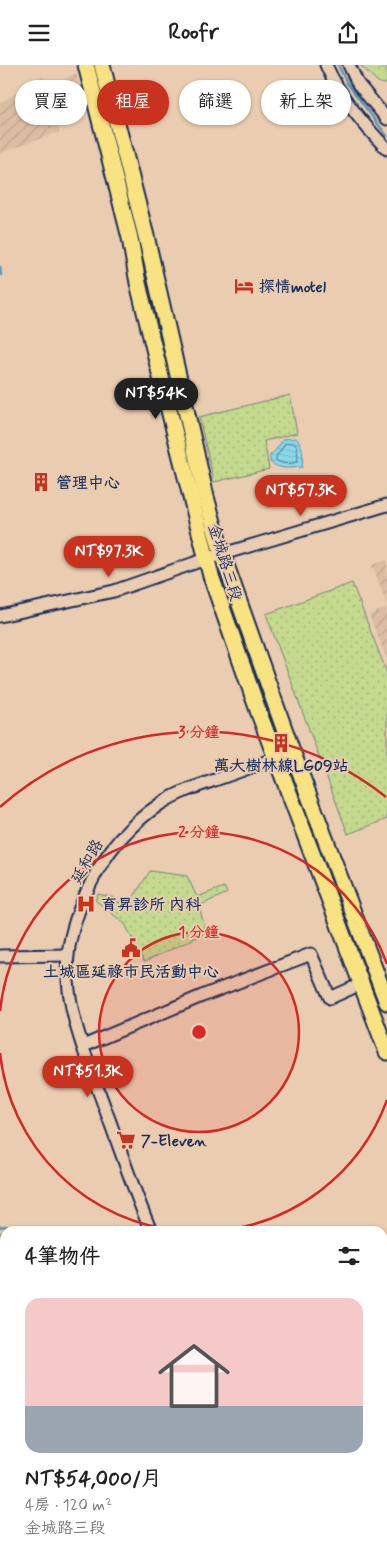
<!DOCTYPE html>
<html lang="zh-TW">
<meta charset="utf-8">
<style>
:root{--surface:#fff;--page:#f6f6f6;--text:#222;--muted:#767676;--accent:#c8321e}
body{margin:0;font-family:Mynerve,"LXGW WenKai TC",sans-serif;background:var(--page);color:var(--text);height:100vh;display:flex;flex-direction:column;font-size:19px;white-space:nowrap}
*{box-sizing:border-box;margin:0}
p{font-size:16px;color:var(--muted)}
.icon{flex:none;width:28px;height:28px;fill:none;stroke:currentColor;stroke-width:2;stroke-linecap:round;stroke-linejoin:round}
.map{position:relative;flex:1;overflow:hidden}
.panel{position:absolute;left:0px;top:1161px;width:388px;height:336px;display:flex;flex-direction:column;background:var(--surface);border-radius:15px 15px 0 0;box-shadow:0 1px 4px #0004}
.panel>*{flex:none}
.top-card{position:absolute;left:15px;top:15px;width:358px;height:45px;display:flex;gap:10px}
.price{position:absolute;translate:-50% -42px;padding:0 11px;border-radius:18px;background:var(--accent);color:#fff;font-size:16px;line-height:32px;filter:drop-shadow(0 1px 2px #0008)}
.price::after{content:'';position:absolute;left:50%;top:30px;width:15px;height:11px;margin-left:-8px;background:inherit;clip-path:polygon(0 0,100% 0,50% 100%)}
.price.active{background:#222;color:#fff}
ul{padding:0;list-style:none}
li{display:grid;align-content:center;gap:10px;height:265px;padding:0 25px}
li span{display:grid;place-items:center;height:155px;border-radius:15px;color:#555}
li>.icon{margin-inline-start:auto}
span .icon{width:90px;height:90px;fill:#fffc;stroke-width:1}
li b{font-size:21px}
h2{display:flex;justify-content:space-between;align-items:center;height:60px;padding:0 25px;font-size:21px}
.chip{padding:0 18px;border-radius:22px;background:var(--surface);box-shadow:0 1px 4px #0004;font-size:18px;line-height:45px}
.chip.active{background:var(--accent);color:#fff}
header{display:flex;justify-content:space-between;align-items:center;height:65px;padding:0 25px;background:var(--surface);font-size:22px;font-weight:700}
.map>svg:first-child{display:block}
</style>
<header><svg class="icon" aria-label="menu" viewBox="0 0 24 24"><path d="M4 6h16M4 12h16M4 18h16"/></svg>Roofr<svg class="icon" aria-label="share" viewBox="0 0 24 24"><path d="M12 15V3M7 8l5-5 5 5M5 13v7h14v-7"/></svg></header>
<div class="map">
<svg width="387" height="1497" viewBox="0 0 387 1497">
<defs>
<pattern id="industrial-furrows" width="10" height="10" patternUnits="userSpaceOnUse" patternTransform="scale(1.25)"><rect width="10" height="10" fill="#dcbda2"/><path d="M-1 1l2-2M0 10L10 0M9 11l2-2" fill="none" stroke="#bca38e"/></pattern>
<pattern id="grass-dots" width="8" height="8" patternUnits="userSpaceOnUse" patternTransform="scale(1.25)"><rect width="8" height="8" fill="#c3d98e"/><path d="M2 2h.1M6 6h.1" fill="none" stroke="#a7bb7d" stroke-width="1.8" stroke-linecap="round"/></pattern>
<pattern id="forest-crowns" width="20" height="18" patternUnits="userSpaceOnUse" patternTransform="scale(1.25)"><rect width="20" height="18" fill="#c3d98e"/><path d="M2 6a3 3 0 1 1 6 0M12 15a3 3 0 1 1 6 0" fill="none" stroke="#a7bb7d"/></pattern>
<pattern id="garden-furrows" width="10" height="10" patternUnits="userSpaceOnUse" patternTransform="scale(1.25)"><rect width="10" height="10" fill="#c3d98e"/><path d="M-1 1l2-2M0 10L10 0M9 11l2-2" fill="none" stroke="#a7bb7d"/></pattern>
<pattern id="water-rules" width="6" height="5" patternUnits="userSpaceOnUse" patternTransform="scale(1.25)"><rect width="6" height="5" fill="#8cd8eb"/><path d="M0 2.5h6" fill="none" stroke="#78bacc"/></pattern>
</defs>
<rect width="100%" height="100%" fill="#eaccb0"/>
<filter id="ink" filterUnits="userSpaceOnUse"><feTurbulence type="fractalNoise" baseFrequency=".02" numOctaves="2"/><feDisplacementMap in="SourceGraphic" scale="10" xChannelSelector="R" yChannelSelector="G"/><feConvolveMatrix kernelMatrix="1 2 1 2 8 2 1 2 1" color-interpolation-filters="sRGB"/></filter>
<g filter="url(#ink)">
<polygon fill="#dcbda2" points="114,1493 162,1493 152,1497 116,1497"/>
<g fill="url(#industrial-furrows)">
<polygon points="76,8 84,41 59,47 59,67 0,88 0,38 43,11 49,23"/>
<polygon points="387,495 387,539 372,500"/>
<polygon points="387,543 387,594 369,550"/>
</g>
<g fill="url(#grass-dots)" stroke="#6f8476">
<polygon points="290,330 297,368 264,376 269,404 214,417 199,352"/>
<polygon points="352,518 387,608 387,754 348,769 266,549"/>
<polygon points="150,806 187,811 197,832 224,822 227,828 199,841 206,868 144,897 125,859 95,835 98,829 114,833 114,836 129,839"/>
<polygon points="0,1167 5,1170 5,1211 0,1212"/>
<polygon points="323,1493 323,1492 348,1493 341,1497 315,1497"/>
</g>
<polygon fill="url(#forest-crowns)" stroke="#6f8476" points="360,0 387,0 387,19 379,18"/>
<g fill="url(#garden-furrows)" stroke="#6f8476">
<polygon points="5,1224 5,1271 0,1272 0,1225"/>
<polygon points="5,1325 5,1346 0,1347 0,1326"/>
</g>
<path fill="url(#water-rules)" stroke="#5f94b3" d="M 296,373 C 304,380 303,392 302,402 C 289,403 280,405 270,397 L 270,390 L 276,385 L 283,374 Z"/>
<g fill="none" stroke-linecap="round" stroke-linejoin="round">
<path stroke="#487396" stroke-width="1" d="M 293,378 L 296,380 L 298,391 L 297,397 C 290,399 282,400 276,395 L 276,392 L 285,379 Z"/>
<g stroke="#5f94b3" stroke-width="2.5">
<polyline points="338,0 347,18 387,71"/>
<polyline points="0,202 1,210"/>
<polyline points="0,1162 5,1161 17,1166"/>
<polyline points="109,1492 111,1497"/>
</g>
<g stroke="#1b2f5e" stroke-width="15">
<g id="minor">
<path d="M 326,0 C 340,32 363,59 387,84"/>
<polyline points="349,0 358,19 387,54"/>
<polyline points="0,551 114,526 206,494 387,440"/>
<polyline points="0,891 68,890"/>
<polyline points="83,981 202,931 311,889 330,933 361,919"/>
<path d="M 151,1166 C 134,1127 121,1086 106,1046 C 89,999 63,941 68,889 C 71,864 80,840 91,818 C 107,785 129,760 160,739 C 177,728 195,722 215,715 C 241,706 267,697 292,686"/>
<polyline points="382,1382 387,1380"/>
<polyline points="0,1389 4,1497"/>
<polyline points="301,1492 303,1497"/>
</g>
</g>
<g stroke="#1b2f5e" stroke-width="19">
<g id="major">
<polyline points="86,0 130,173 138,218 167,337 211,511 260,651 387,987"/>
<polyline points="102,0 146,171 206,432 222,489 292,686 387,937"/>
</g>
</g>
<use href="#minor" stroke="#eaccb0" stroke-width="11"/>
<use href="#major" stroke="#f8e281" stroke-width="15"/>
</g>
</g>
<circle cx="199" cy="967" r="100" fill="#d62828" fill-opacity=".12"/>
<g fill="none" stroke="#d62828" stroke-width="2.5">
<circle cx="199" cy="967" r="100"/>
<path d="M387 1035A200 200 0 0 1 216 1166M182 1166A200 200 0 0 1 0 988M0 946A200 200 0 0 1 387 899"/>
<path d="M0 742A300 300 0 0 1 386 732"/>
</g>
<defs>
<g id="hotel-bare" transform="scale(1.5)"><path d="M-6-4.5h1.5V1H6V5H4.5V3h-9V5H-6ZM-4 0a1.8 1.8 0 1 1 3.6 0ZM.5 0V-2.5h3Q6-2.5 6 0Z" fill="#c8321e" stroke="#eaccb0" stroke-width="2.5" paint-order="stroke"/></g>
<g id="building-bare" transform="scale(1.5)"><path d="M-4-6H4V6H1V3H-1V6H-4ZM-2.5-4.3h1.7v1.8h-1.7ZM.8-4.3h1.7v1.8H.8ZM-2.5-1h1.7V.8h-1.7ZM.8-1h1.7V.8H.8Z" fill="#c8321e" stroke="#eaccb0" stroke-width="2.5" paint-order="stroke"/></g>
<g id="hospital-bare" transform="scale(1.5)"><path d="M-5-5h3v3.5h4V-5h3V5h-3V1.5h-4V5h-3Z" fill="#c8321e" stroke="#eaccb0" stroke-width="2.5" paint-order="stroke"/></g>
<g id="civic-bare" transform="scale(1.5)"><path d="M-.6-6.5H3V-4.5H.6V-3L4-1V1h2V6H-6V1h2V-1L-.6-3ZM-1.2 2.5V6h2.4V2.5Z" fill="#c8321e" stroke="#eaccb0" stroke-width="2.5" paint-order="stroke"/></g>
<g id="supermarket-bare" transform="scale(1.5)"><path d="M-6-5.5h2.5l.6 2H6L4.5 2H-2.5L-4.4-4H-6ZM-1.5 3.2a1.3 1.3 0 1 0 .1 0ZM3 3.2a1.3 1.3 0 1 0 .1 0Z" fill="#c8321e" stroke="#eaccb0" stroke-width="2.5" paint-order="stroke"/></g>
</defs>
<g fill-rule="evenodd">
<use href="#hotel-bare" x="244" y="221"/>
<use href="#building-bare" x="41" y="417"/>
<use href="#building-bare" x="281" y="678"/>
<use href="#hospital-bare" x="86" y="839"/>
<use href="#civic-bare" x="131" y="883"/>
<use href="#supermarket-bare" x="126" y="1075"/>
</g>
<g text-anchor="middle" stroke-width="4" stroke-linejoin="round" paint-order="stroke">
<g font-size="16" font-weight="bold" fill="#1b2f5e" stroke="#eaccb0" text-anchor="start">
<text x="259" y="227">探情motel</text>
<text x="56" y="423">管理中心</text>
<text x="281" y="706" text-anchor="middle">萬大樹林線LG09站</text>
<text x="101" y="845">育昇診所 內科</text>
<text x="131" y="912" text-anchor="middle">土城區延祿市民活動中心</text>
<text x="141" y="1081">7-Eleven</text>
</g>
<g font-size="16" fill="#1b2f5e" stroke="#eaccb0">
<text transform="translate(226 497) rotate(73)" y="6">金城路三段</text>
<text transform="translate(86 796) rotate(-60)" y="6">延和路</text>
</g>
</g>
<circle cx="199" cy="967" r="8" fill="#d62828" stroke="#eaccb0" stroke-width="2.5"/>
<g font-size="15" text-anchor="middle" font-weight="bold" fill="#d62828" stroke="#eaccb0" stroke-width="4" stroke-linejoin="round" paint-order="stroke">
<text x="199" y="672">3 分鐘</text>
<text x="199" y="772">2 分鐘</text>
<text x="199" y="872">1 分鐘</text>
</g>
</svg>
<b class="price active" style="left:156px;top:355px">NT$54K</b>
<b class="price" style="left:301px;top:452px">NT$57.3K</b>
<b class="price" style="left:109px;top:513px">NT$97.3K</b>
<b class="price" style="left:88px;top:1033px">NT$51.3K</b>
<div class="top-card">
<a class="chip">買屋</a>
<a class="chip active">租屋</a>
<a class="chip">篩選</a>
<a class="chip">新上架</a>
</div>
<section class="panel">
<h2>4筆物件<svg class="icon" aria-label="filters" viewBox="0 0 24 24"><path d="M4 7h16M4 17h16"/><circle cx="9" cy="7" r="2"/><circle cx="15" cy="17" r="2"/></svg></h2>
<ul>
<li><span style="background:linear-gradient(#f6c9c9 70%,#9aa5b1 0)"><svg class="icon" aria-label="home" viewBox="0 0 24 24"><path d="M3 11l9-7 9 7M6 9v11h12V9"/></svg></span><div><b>NT$54,000/月</b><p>4房 · 120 m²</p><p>金城路三段</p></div></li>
</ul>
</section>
</div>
